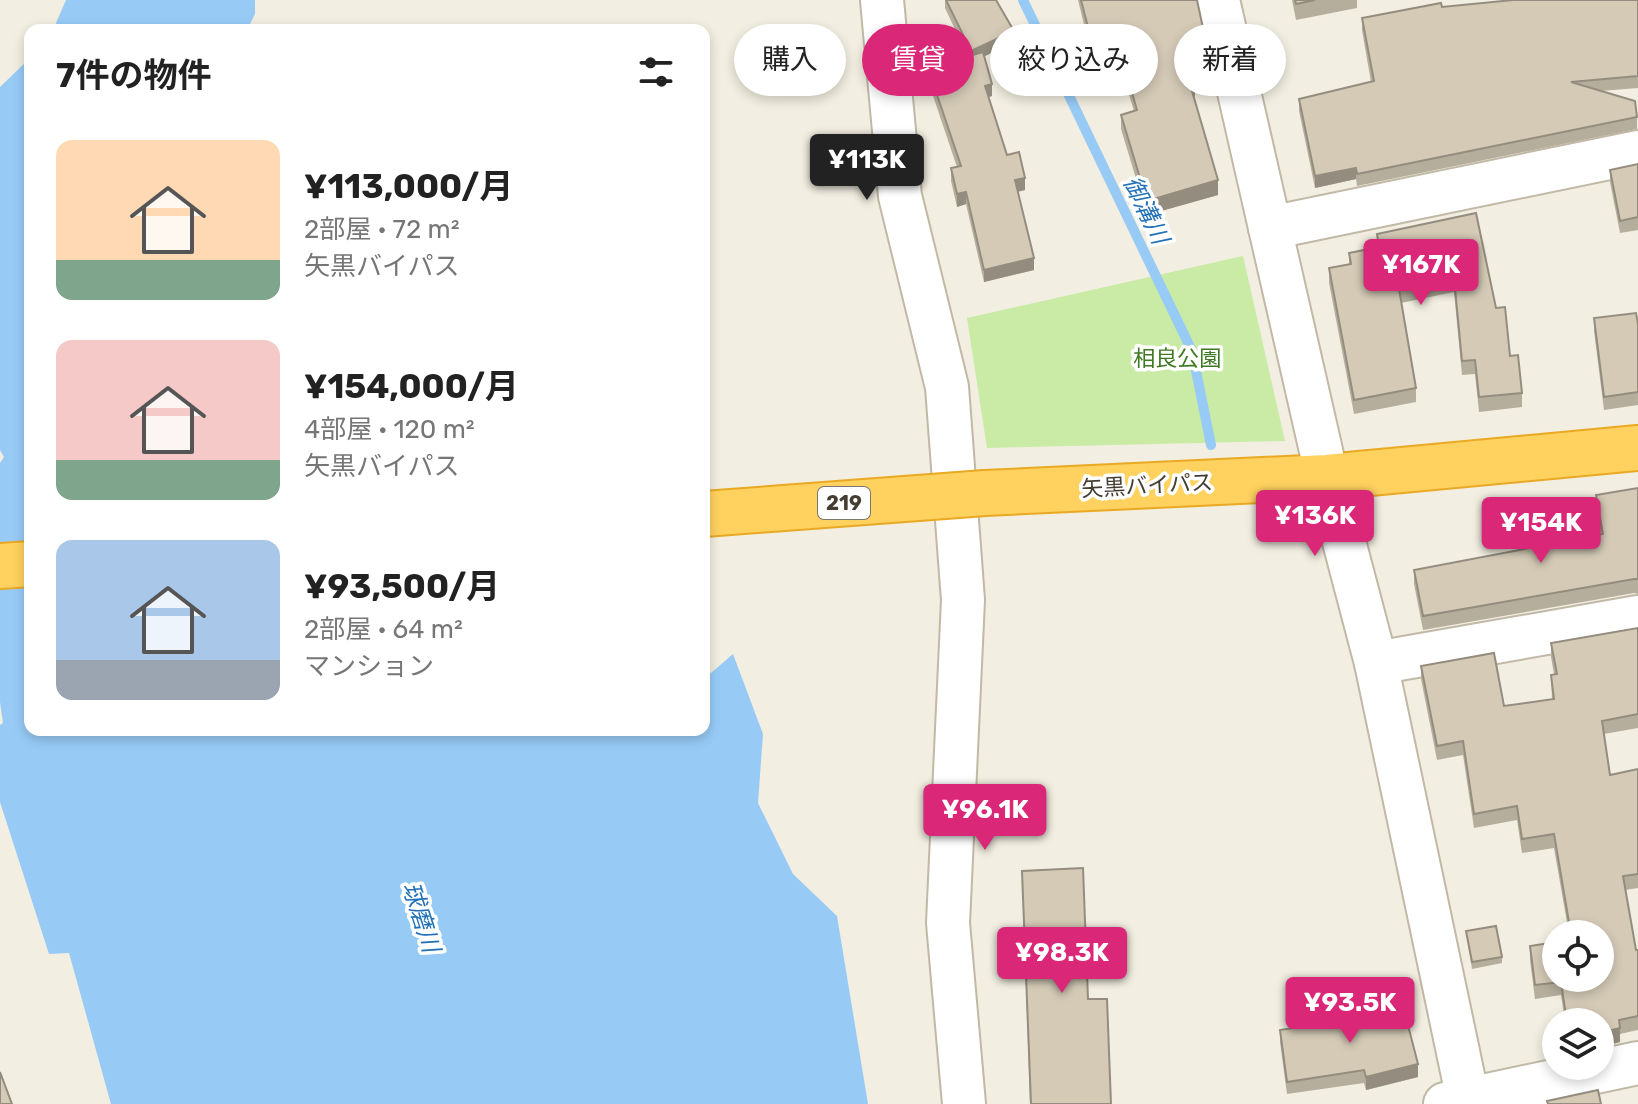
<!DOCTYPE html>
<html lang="ja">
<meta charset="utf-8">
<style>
:root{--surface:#fff;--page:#f6f6f6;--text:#222;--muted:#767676;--accent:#db2777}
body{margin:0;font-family:Rubik,"Noto Sans JP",sans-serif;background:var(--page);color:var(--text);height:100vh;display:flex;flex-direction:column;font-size:30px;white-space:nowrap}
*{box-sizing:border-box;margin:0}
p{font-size:26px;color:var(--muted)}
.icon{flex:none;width:44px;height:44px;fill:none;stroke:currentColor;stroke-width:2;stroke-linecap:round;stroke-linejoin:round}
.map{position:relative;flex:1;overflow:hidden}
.side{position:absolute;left:24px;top:24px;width:686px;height:712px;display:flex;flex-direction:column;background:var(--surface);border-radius:16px;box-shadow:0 4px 12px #0003}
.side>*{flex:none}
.hud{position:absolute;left:734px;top:24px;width:760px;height:72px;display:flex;gap:16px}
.fabs{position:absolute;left:1542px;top:920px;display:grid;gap:16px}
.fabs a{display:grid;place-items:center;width:72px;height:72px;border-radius:50%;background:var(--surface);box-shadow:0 4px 12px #0003;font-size:40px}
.price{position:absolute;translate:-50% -68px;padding:0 18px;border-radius:8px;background:var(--accent);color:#fff;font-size:26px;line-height:52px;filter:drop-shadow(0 2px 4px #0008)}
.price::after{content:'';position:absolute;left:50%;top:48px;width:24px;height:18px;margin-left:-12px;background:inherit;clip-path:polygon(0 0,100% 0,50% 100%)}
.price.current{background:#222;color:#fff}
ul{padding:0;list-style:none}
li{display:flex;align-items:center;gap:24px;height:200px;padding:0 32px}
li span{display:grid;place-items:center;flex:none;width:224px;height:160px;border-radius:16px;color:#555}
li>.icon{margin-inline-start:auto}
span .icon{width:96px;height:96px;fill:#fffc;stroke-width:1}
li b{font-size:34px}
h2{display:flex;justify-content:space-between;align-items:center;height:96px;padding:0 32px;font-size:34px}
.pill{padding:0 28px;border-radius:36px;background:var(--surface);box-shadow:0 4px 12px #0003;font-size:28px;line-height:72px}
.pill.current{background:var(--accent);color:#fff}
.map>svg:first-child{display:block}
</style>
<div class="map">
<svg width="1638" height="1104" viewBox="0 0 1638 1104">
<rect width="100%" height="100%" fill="#f2eee1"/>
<polygon fill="#c9eba5" points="1243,256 1285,441 987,448 967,318"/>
<g fill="#97cbf6">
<polygon points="66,0 255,0 255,14 247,30 53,30"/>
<polygon points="30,58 30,730 704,730 704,679 733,654 763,734 758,803 793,874 837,916 868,1104 111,1104 69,953 49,954 0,802 0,725 3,723 0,702 0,463 4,457 0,450 0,87"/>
</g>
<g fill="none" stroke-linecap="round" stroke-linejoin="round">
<polyline stroke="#97cbf6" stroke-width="10" points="1023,0 1192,351 1211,445"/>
<g stroke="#c1b9a6" stroke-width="46">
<g id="minor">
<polyline points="882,0 900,196 947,387 963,600 948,923 964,1104"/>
<polyline points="1218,0 1327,477 1376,663 1469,1104"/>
<polyline points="1270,228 1638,152"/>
<polyline points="1376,663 1638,617"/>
<polyline points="1445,1104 1638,1063"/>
</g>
</g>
<g stroke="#eaa923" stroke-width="48">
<g id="highway">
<polyline points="985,493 1327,477 1638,448"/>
<polyline points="0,566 30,564"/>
</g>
</g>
<use href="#minor" stroke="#fff" stroke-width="42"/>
<use href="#highway" stroke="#ffd15f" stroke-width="44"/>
<g stroke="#eaa923" stroke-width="48" stroke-linecap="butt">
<polyline id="highway-bridge" points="704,514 985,493"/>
</g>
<use href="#highway-bridge" stroke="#ffd15f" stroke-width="44"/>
</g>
<g fill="#b6ae9d">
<polygon points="945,0 996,0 1014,42 984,56 992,96 989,97 1007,155 1025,190 1018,192 1034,270 984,282 966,204 957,207 951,181 951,168 957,167 928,81 928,68 968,57 945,8"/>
<polygon points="1078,0 1197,0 1206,56 1188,60 1195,96 1193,97 1218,195 1147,215 1121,129 1121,115 1134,111 1116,51 1092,57"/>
<polygon points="1292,0 1357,0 1357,8 1296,20"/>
<polygon points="1638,0 1638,88 1601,91 1637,117 1637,129 1357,186 1356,179 1315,188 1299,111 1299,99 1371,82 1362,30 1362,18 1442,7"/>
<polygon points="1638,164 1638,230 1620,233 1610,182 1610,170"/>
<polygon points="1476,213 1496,308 1510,356 1522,393 1522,407 1479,412 1475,374 1462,375 1454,292 1401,303 1416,388 1416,402 1354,414 1329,283 1329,268 1349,264 1349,253 1377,248 1377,234"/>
<polygon points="1594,318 1638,324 1638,405 1604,410 1594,331"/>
<polygon points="1638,488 1638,594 1634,593 1423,630 1414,584 1414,570 1601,534 1596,509 1596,495"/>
<polygon points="1638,628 1638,728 1604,734 1610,775 1638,769 1638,888 1625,890 1636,950 1638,950 1638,1030 1620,1034 1620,1042 1600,1047 1600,1022 1565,1022 1561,995 1535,999 1530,960 1530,946 1600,934 1569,934 1554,848 1522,853 1517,820 1474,828 1463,755 1437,760 1421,679 1421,666 1504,706 1552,699 1551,675 1554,674 1551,657 1551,643"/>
<polygon points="1022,871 1088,999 1111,1104 1030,1104"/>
<polygon points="1466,931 1502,957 1502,963 1472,969"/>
<polygon points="1343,1016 1418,1077 1366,1090 1364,1083 1287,1094 1280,1042 1280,1030 1343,1020"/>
</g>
<g fill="#948d7f">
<polygon points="1014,31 1014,42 971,63 971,51"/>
<polygon points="1116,37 1116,51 1092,57 1092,43"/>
<polygon points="1206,42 1206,56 1184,61 1184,47"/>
<polygon points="1195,82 1195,96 1190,98 1190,84"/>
<polygon points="992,84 992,96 985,98 985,86"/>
<polygon points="1356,168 1356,179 1315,188 1315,176"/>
<polygon points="1025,178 1025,190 1015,192 1015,180"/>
<polygon points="1218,180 1218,195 1147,215 1147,201"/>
<polygon points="966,192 966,204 957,207 957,194"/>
<polygon points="1034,258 1034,270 984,282 984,270"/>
<polygon points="1620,1028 1620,1042 1600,1047 1600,1033"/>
<polygon points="1418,1064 1418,1077 1366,1090 1366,1077"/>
</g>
<g fill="#d4cab6" stroke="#948d7f" stroke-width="2">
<polygon points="946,0 996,0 1014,31 971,51"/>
<polygon points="1081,0 1197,0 1206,42 1184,47 1195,82 1190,84 1218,180 1147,201 1121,115 1137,110 1116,37 1092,43"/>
<polygon points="1295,0 1315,0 1296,4"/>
<polygon points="1513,0 1638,0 1638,76 1571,82 1635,101 1637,117 1357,174 1356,168 1315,176 1299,99 1374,81 1362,18 1441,3 1442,7"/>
<polygon points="983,52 992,84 985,86 1007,155 1019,152 1025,178 1015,180 1034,258 984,270 966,192 957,194 951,168 961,166 928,68"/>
<polygon points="1638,164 1638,217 1620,221 1610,170"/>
<polygon points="1476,213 1496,308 1505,307 1510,356 1518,355 1522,393 1479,397 1475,360 1462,361 1454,278 1399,289 1416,388 1354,400 1329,268 1351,264 1349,253 1379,247 1377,234"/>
<polygon points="1636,313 1638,324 1638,392 1604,397 1594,318"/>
<polygon points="1638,488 1638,579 1634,579 1423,616 1414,570 1603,534 1596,495"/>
<polygon points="1638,628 1638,714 1602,721 1610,775 1638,769 1638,874 1623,876 1636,950 1638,950 1638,1016 1619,1020 1620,1028 1600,1033 1600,1022 1567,1022 1561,982 1535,985 1530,946 1556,942 1556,978 1600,978 1600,934 1571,934 1554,834 1522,839 1517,806 1474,814 1463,741 1437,746 1421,666 1494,653 1504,706 1554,699 1551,675 1557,674 1551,643"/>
<polygon points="1083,868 1088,999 1107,999 1111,1104 1031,1104 1022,871"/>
<polygon points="1496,926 1502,957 1472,962 1466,931"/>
<polygon points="1402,1002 1418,1064 1366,1077 1364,1070 1287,1082 1280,1030 1343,1020 1343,1016"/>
<polygon points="0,1072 12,1104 0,1104"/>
<polygon points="1598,1090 1601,1104 1548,1104 1547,1101"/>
</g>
<g text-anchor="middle" stroke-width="7" stroke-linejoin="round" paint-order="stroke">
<rect fill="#fff" stroke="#7c7770" stroke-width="2" x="818" y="487" width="52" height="32" rx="6"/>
<g font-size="20" font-weight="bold" fill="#443d32">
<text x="844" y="510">219</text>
</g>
<g font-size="22" fill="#3f7921" stroke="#fff">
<text x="1177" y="366">相良公園</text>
</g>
<g font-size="22" fill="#443d32" stroke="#fff">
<text transform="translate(1147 485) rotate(-3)" y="8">矢黒バイパス</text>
</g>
<g font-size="24" font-style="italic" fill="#2372b7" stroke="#fff">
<text transform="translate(1146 210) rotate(64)" y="8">御溝川</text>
<text transform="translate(421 917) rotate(72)" y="8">球磨川</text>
</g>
</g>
</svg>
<div class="fabs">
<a><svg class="icon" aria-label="locate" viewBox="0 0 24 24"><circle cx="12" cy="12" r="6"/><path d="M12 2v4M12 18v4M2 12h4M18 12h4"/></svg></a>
<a><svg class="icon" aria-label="layers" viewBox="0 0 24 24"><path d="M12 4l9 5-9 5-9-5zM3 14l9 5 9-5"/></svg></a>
</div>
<b class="price current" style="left:867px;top:202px">¥113K</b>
<b class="price" style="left:1421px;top:307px">¥167K</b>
<b class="price" style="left:1315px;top:558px">¥136K</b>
<b class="price" style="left:1541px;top:565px">¥154K</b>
<b class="price" style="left:985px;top:852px">¥96.1K</b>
<b class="price" style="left:1062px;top:995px">¥98.3K</b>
<b class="price" style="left:1350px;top:1045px">¥93.5K</b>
<div class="hud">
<a class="pill">購入</a>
<a class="pill current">賃貸</a>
<a class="pill">絞り込み</a>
<a class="pill">新着</a>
</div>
<section class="side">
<h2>7件の物件<svg class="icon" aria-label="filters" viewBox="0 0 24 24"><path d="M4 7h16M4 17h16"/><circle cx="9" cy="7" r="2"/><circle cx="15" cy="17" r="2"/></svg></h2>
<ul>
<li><span style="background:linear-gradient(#ffd9b3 75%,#7fa58c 0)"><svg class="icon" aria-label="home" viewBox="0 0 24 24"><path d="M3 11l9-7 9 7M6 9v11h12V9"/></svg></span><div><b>¥113,000/月</b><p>2部屋 · 72 m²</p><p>矢黒バイパス</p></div></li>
<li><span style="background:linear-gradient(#f6c9c9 75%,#7fa58c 0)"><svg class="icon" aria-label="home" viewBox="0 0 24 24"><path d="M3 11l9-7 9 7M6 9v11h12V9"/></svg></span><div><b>¥154,000/月</b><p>4部屋 · 120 m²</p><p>矢黒バイパス</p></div></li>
<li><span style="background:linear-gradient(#a9c7e8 75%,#9aa5b1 0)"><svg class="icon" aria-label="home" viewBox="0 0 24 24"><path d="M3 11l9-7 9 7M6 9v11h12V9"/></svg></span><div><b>¥93,500/月</b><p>2部屋 · 64 m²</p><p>マンション</p></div></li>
</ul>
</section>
</div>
